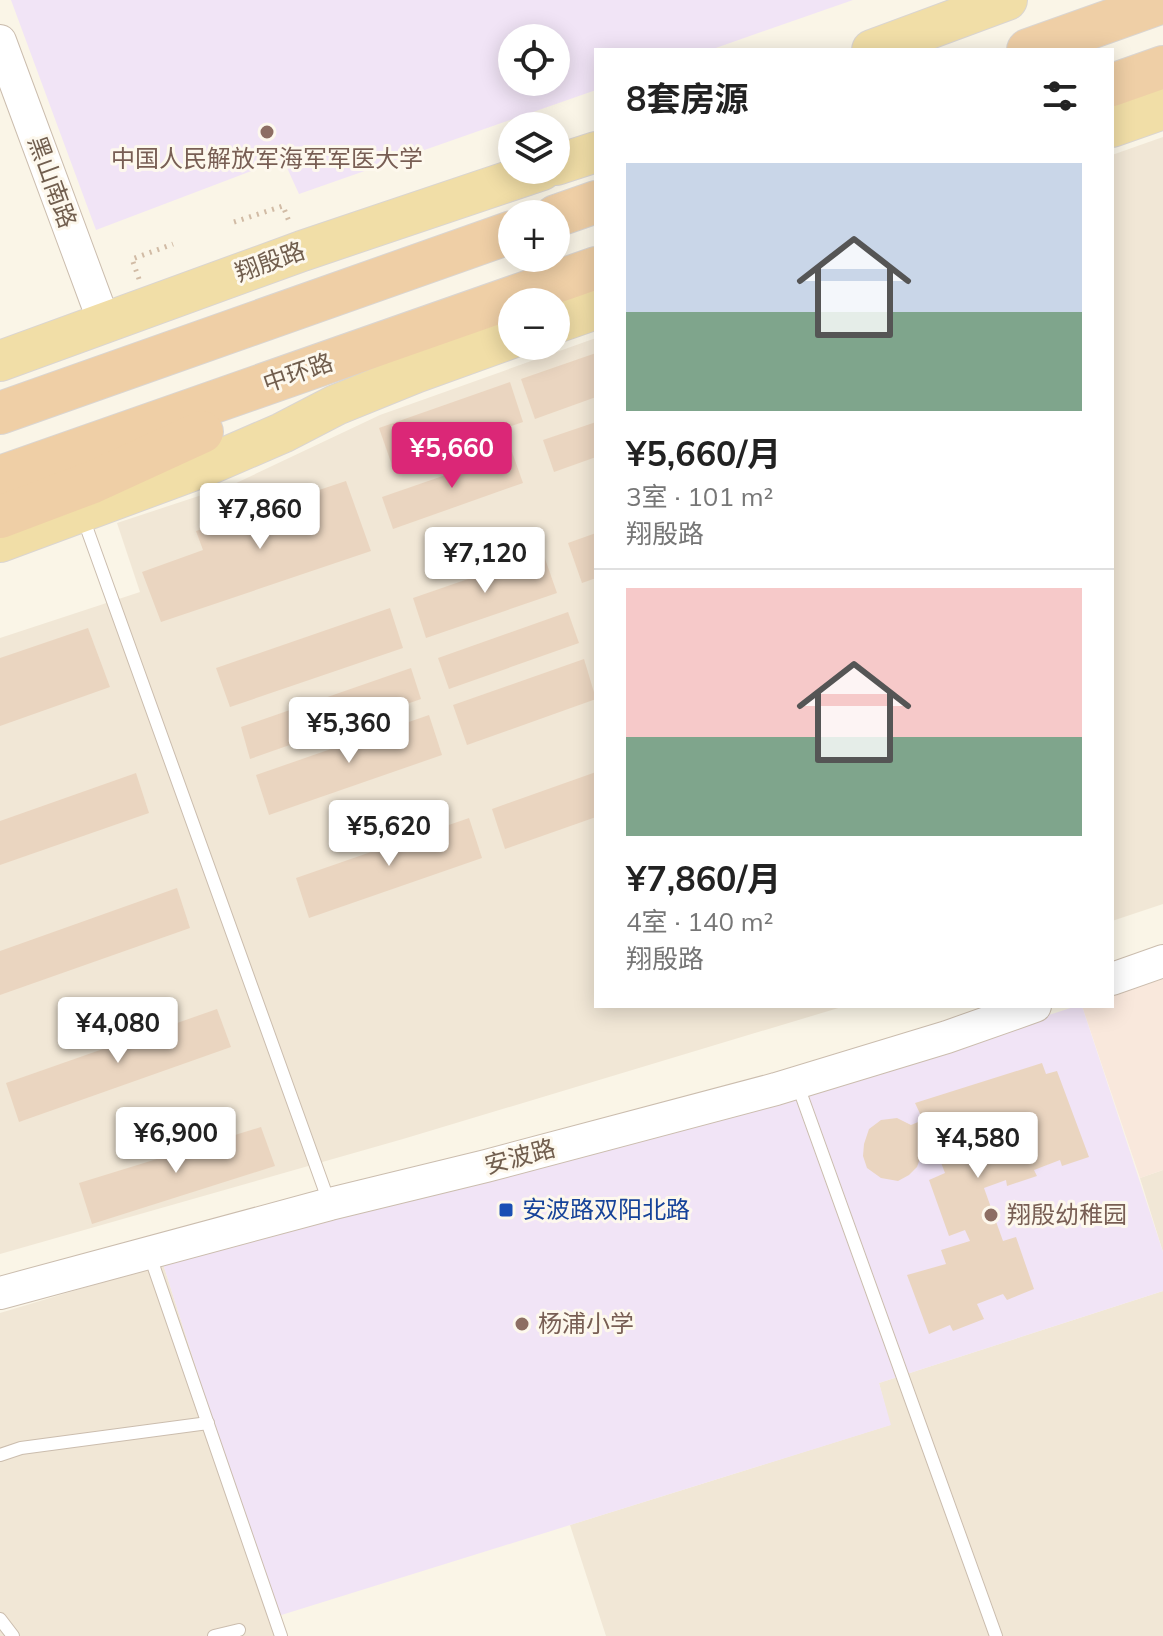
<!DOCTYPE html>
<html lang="zh">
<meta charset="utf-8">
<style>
:root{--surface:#fff;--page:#f2f2f2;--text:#222;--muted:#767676;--line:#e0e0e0;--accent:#db2777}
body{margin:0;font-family:Mulish,"Noto Sans SC",sans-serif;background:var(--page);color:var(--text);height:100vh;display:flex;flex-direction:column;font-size:30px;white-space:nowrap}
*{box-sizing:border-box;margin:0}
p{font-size:26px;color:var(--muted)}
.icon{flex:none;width:44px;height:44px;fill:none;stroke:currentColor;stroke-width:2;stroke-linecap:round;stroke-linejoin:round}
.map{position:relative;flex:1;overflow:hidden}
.drawer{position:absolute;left:594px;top:48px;width:520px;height:960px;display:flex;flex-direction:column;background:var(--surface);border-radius:0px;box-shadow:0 4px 20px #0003}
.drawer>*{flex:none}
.controls{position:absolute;left:498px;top:24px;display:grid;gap:16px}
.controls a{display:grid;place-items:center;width:72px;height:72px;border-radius:50%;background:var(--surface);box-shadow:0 4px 20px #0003;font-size:40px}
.price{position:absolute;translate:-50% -68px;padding:0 18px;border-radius:8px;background:#fff;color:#222;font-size:26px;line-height:52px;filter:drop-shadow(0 2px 4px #0008)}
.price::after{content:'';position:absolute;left:50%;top:48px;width:24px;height:18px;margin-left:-12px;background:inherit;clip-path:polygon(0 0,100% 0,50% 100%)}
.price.active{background:var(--accent);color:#fff}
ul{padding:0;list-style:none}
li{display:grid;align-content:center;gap:16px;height:424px;padding:0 32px}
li+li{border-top:2px solid var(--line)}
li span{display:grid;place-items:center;height:248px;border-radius:0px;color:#555}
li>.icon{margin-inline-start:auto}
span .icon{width:144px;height:144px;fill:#fffc;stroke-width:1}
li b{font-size:34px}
h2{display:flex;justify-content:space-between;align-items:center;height:96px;padding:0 32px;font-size:34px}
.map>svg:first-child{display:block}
</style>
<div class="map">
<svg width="1163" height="1636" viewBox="0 0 1163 1636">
<rect width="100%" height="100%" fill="#faf5e7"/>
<g fill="#f1e7d6">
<polygon points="1163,137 1163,904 1112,921 1112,155"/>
<polygon points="596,338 596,1006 845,1006 403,1139 0,1254 0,638 140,592 117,523 232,485 380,415"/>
<polygon points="1163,1170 1163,1252 1140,1178"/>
<polygon points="163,1264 282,1636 0,1636 0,1313"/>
<polygon points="1163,1291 1163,1636 606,1636 570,1525 890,1425 879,1383"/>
</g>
<polygon fill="#f9e8dc" points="1163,977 1163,1170 1140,1178 1082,1006 1112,1006 1112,994"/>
<g fill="#f1e4f6" fill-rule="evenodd">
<path d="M 11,0 L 853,0 L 710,50 L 596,50 L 596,90 L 299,194 L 283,159 L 96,230 ZM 512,38 L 556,38 L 556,82 L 512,82 Z"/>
<polygon points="1077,1006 1082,1006 1163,1252 1163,1291 879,1383 891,1425 275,1617 163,1264 796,1096"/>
</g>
<g fill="#ead5c0">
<polygon points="596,353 596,397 535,419 521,379"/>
<polygon points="510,382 523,422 393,468 379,428"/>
<polygon points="596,422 596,457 554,472 543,440"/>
<polygon points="512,452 523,483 393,529 382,497"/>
<polygon points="346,481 371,551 161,622 142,572 203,550 196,531"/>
<polygon points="596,533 596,578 582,583 568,543"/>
<polygon points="543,553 557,593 426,638 413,598"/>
<polygon points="390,608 403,648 230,707 216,668"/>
<polygon points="568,612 579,643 449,689 438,658"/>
<polygon points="88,628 110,687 0,726 0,658"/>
<polygon points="584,659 596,699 467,745 453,705"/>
<polygon points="411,668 421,699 250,759 241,727"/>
<polygon points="429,715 442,755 269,815 256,775"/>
<polygon points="596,772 596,817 505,849 492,809"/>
<polygon points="136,773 149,813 0,865 0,821"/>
<polygon points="469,818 482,858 309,918 296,878"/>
<polygon points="177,888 190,928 0,995 0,951"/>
<polygon points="217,1009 231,1047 19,1122 6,1083"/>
<polygon points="1042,1063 1046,1074 1057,1071 1089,1157 1062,1166 1060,1160 1034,1170 1037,1176 1007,1186 1006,1180 984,1188 1003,1241 1016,1237 1034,1289 1007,1300 1003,1294 977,1304 984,1319 953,1331 950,1325 929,1334 907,1275 946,1264 941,1250 970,1241 965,1230 949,1236 929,1180 945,1173 935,1147 922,1153 917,1167 909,1175 898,1181 881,1178 867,1168 863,1156 864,1144 869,1129 881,1120 897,1118 911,1125 923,1120 915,1103"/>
<polygon points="261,1127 275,1166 92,1224 79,1183"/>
</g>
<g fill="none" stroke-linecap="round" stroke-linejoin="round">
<g stroke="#cbbdae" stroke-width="14">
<g id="service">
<polyline points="82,515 329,1202"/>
<polyline points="797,1083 996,1636"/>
<polyline points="149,1253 281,1636"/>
<polyline points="0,1455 21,1448 208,1423"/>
<polyline points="0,1619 13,1636"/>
<polyline points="214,1636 239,1630"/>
</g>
</g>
<g stroke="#cbbdae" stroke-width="34">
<g id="tertiary">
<polyline points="0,41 104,322"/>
<polyline points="1112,979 1163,961"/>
<polyline points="0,1293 330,1204 486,1166 776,1089 947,1037 1035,1006"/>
</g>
</g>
<g stroke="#dad5d1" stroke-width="42">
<g id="primary">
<polyline points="872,50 1007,0"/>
<polyline points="1112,127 1163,109"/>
<polyline points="556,165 596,152"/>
<polyline points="556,323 596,309"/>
<polyline points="0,361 302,251 542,170"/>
<polyline points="0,542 208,465 282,433 336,405 415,373 512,338"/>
</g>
</g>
<g stroke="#dad5d1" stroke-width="44">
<g id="trunk">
<polyline points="1028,50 1163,2"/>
<polyline points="1112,85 1163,67"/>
<polyline points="556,216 596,202"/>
<polyline points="0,413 512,232"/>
<polyline points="0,477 596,268"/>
<polyline points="0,517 93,482 202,432"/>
</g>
</g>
<g stroke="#d1bba5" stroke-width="5" stroke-dasharray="2 6" stroke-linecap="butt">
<polyline points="234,222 283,206 290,224"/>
<polyline points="139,279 132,259 173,244"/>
</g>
<use href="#service" stroke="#fff" stroke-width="12"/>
<use href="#tertiary" stroke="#fff" stroke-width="32"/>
<use href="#primary" stroke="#f1dea7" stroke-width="40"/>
<use href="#trunk" stroke="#efcfa6" stroke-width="42"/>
</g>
<g fill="#8d6e63" stroke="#fdf8ed" stroke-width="3">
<circle cx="267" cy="132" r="8"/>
<circle cx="991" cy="1215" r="8"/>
<circle cx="522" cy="1324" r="8"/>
</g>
<rect fill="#1a4fb4" stroke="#fdf8ed" stroke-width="3" x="498" y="1202" width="16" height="16" rx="4"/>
<g text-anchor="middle" stroke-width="6" stroke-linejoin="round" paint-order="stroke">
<g font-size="24" fill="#785e54" stroke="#fdf8ed" text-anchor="start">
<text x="267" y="167" text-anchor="middle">中国人民解放军海军军医大学</text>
<text x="1007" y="1223">翔殷幼稚园</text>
<text x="538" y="1332">杨浦小学</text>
</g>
<g font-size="24" fill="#715e4e" stroke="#fdf8ed">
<text transform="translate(52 182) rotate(70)" y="8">黑山南路</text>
<text transform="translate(270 262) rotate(-20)" y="8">翔殷路</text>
<text transform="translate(298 373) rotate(-19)" y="8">中环路</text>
<text transform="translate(520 1157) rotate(-15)" y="8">安波路</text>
</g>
<g font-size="24" fill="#164399" stroke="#fdf8ed" text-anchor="start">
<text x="522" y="1218">安波路双阳北路</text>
</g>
</g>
</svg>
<div class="controls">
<a><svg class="icon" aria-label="locate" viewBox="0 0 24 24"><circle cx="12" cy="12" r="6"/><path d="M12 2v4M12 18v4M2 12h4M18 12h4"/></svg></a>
<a><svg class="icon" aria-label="layers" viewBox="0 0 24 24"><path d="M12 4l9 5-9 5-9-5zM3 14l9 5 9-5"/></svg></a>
<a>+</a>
<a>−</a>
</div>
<b class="price active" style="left:452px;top:490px">¥5,660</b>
<b class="price" style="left:260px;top:551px">¥7,860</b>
<b class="price" style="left:485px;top:595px">¥7,120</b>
<b class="price" style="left:349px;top:765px">¥5,360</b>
<b class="price" style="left:389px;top:868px">¥5,620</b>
<b class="price" style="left:118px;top:1065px">¥4,080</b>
<b class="price" style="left:176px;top:1175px">¥6,900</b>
<b class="price" style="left:978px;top:1180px">¥4,580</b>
<section class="drawer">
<h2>8套房源<svg class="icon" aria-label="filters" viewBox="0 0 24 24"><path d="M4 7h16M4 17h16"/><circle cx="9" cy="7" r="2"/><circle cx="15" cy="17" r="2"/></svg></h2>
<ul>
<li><span style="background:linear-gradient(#c9d6e8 60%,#7fa58c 0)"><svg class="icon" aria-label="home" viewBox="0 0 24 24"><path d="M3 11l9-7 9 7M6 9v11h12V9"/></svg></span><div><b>¥5,660/月</b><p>3室 · 101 m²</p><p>翔殷路</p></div></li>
<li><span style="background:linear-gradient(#f6c9c9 60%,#7fa58c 0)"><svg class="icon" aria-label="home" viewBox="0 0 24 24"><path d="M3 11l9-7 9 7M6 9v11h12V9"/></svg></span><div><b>¥7,860/月</b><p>4室 · 140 m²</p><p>翔殷路</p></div></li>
</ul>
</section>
</div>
